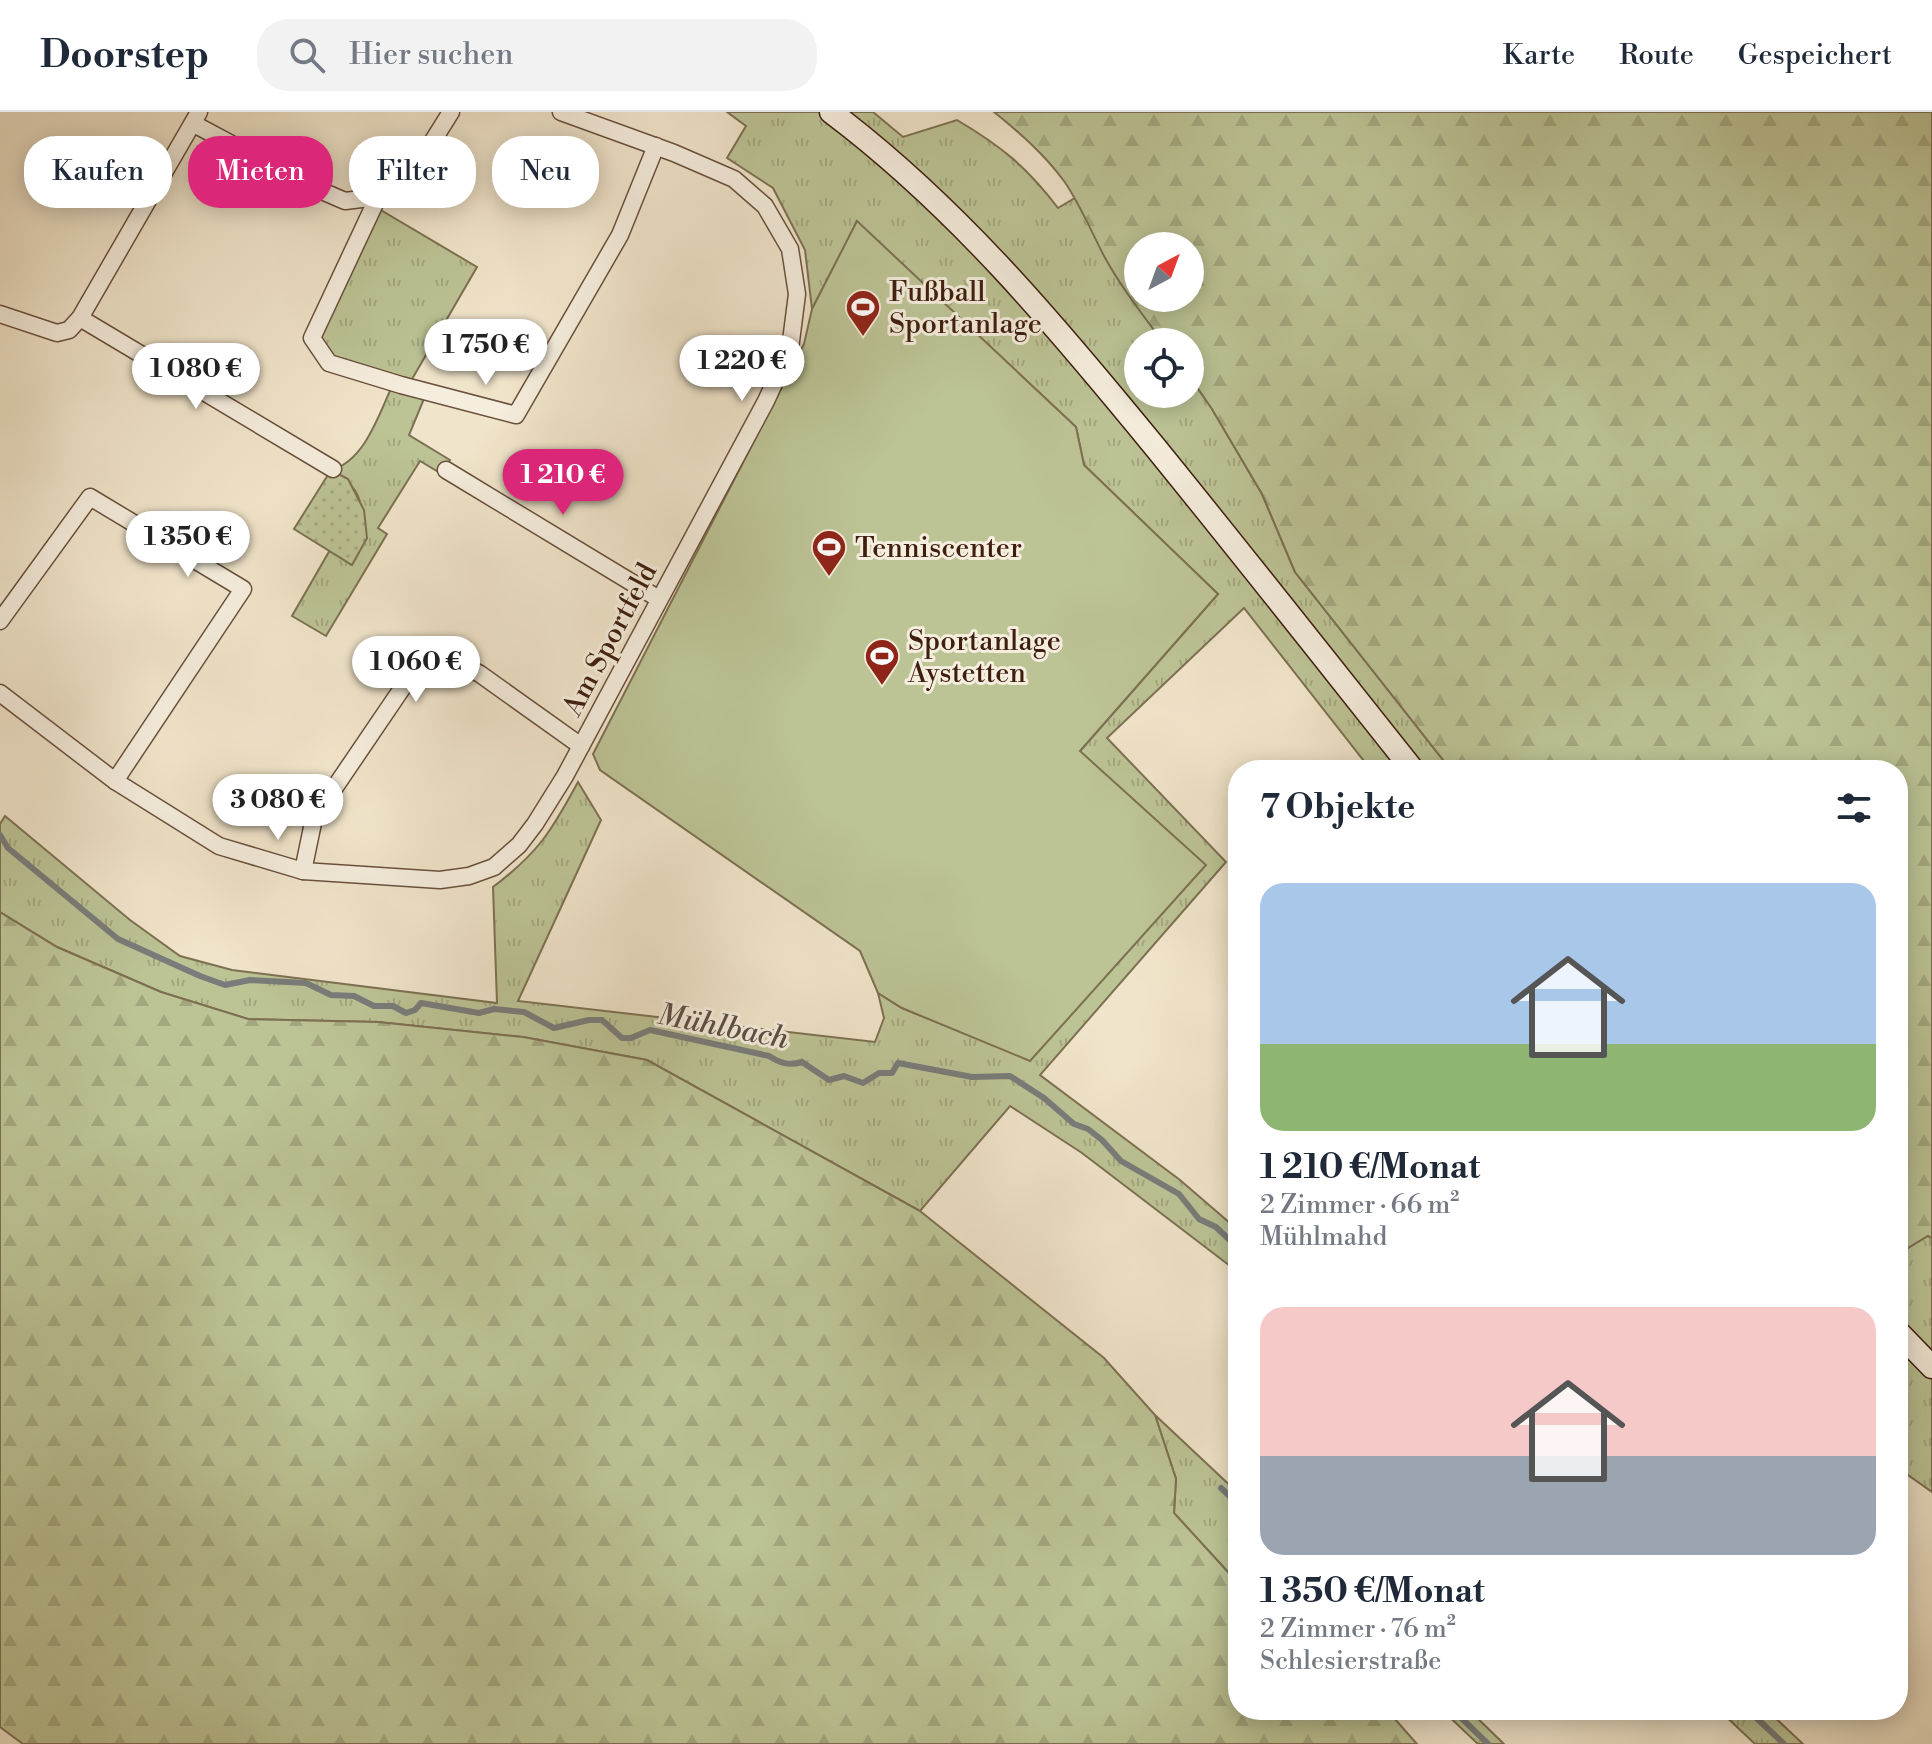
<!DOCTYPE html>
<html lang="de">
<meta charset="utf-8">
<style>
:root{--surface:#fff;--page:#f2f2f3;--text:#1f2937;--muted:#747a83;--line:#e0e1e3;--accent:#db2777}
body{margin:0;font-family:"Libre Bodoni",serif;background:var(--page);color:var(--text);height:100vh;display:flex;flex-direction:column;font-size:30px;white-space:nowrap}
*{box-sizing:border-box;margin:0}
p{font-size:26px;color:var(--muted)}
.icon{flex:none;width:44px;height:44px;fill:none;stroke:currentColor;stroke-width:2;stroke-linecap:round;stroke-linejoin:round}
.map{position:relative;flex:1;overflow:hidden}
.panel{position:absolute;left:1228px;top:648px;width:680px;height:960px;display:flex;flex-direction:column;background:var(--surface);border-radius:32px;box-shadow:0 4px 20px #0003}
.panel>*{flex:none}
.hud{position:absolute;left:24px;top:24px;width:760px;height:72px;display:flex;gap:16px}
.needle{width:52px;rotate:41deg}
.fabs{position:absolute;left:1124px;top:120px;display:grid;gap:16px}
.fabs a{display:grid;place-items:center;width:80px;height:80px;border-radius:50%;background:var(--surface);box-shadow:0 4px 20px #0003;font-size:40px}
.price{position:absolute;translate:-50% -68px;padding:0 18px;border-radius:28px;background:#fff;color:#222;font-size:26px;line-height:52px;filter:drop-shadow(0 2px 4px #0008)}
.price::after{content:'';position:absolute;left:50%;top:48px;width:24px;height:18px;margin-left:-12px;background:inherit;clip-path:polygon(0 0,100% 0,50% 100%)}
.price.active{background:var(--accent);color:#fff}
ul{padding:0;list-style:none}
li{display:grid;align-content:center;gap:16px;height:424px;padding:0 32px}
li span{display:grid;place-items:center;height:248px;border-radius:24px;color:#555}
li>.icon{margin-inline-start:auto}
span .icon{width:144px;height:144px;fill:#fffc;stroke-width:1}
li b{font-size:34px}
h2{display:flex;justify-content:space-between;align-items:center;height:96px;padding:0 32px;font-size:34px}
.tag{padding:0 28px;border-radius:32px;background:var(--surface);box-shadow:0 4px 20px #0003;font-size:28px;line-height:72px}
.tag.active{background:var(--accent);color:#fff}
header{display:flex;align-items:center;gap:48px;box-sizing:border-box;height:112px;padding:0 40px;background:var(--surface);border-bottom:2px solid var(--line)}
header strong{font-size:38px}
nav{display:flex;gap:44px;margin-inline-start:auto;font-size:28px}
.search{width:560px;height:72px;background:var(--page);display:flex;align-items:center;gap:20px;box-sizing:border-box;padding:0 28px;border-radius:32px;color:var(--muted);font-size:30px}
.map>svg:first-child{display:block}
</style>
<header>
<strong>Doorstep</strong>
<div class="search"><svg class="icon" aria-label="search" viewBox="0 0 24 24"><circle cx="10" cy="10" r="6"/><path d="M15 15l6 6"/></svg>Hier suchen</div>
<nav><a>Karte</a><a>Route</a><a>Gespeichert</a></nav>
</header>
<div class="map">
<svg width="1932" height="1632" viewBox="0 0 1932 1632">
<defs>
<pattern id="grass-tufts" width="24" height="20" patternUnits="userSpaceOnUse" patternTransform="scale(2)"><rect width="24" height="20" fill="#bcc395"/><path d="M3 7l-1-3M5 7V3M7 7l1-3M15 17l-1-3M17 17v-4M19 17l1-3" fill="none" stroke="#a3a77f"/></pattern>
<pattern id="forest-firs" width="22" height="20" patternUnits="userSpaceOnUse" patternTransform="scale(2)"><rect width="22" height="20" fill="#bcc395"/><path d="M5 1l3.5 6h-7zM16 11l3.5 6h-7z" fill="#a3a77f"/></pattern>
<pattern id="park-dots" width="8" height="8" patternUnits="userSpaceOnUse" patternTransform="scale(2)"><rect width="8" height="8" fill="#bcc395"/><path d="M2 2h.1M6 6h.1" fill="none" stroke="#a3a77f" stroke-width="1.8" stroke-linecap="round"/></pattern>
</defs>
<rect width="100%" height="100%" fill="#f0e4ca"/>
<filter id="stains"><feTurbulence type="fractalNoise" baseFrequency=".0025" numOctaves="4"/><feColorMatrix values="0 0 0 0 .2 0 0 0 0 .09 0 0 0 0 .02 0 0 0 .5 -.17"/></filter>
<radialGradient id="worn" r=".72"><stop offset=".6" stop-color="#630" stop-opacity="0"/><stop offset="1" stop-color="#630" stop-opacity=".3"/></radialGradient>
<g fill="url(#grass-tufts)" stroke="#7d7052" stroke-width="2">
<path d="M 727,0 L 873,0 L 903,25 L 957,8 C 1001,34 1027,55 1058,96 L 1075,86 C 1101,137 1128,184 1163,230 L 1138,230 L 1138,282 L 1190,282 L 1190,265 L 1212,297 L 1262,382 L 1295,460 L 1451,658 L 1371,658 L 1244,496 L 1107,626 L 1226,750 L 1040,963 L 1180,1068 L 1238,1118 L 1238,1160 L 1082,1041 L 1010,994 L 920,1099 L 647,948 L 523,925 L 378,910 L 248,907 L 161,880 L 57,835 L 0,800 L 0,712 L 5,704 L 130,808 L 180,844 L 232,858 L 497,891 L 493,775 C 538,741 551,720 578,670 L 601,708 L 518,889 L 875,930 L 884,906 L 878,881 L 902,896 L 1030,948 L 1080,639 L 1218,482 L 1084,353 L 1076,315 L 857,110 L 812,197 L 805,138 L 773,76 L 727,46 L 746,14 Z"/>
<polygon points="374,94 477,155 408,274 329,250 313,225"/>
<path d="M 393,272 L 426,282 L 409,323 L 450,348 L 442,362 L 420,349 L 378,416 L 387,422 L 326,524 L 292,504 L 330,438 L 352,452 C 361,412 375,382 331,358 C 365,349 379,302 393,272 Z"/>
<polygon points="1928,1123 1932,1126 1932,1380 1898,1356 1898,1142"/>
<polygon points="1155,1303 1238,1381 1238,1471 1174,1401 1176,1367"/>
<polygon points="1442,1598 1469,1598 1504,1632 1478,1632"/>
<polygon points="1719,1598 1767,1598 1803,1632 1755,1632"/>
</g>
<g fill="url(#forest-firs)" stroke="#7d7052" stroke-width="2" fill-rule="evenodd">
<path d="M 994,0 L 1932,0 L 1932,1126 L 1928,1124 L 1898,1142 L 1898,658 L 1451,658 L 1295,460 L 1262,382 L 1212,297 L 1190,265 L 1190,230 L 1163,230 C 1142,202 1121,175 1104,144 C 1091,119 1080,92 1064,69 C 1044,42 1020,21 994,0 ZM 1138,134 L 1190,134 L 1190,186 L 1138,186 Z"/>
<polygon points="0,800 57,835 161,880 248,907 378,910 523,925 647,948 920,1099 1104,1246 1155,1303 1176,1367 1174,1401 1238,1471 1238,1598 1387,1598 1417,1632 23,1632 0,1615"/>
</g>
<polygon fill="url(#park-dots)" stroke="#7d7052" stroke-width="2" points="331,358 348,367 364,398 367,426 352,453 294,417"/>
<polygon fill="#bcc395" stroke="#7d7052" stroke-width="2" points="857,109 1076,315 1084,353 1218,482 1080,639 1206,753 1030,949 902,896 878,881 860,839 600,658 593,642 804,232 812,197"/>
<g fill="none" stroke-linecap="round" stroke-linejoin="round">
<g stroke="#797c7a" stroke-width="6">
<path d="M 0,723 L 8,736 L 118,827 L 200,864 L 225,873 L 250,868 L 306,871 L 331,883 L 354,884 L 374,894 L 393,894 L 406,901 L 415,898 L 421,891 L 479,901 L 494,897 L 524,900 L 554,916 L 589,908 L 602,908 L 622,926 L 631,926 L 650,918 L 769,944 C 780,951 788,954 802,950 L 829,968 L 844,964 L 863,971 L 879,961 L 892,961 L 898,951 L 972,965 L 1010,964 L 1044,986 L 1074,1012 L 1088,1017 L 1102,1028 L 1121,1049 L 1179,1082 L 1199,1107 L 1216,1115 L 1238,1136"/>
<polyline points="1221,1376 1238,1392"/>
<polyline points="1453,1598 1488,1632"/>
<polyline points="1748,1598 1784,1632"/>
</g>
<g stroke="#6a503d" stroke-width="19">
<g id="street">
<polyline points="194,12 308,73 345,89 378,85 396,75 419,51 451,0"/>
<polyline points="378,85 312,226 329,251 401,273 516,303 620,123 656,34"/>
<polyline points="0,202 57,221 69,218 80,206 199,0"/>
<polyline points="80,206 333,357"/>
<polyline points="446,358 659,487"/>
<polyline points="0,509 90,385 243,477 115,669"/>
<polyline points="0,581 115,669 219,734 303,759 440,768 469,764 494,755 519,733 535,712 565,664 766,289 790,237 797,182 790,137 765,94 734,67 674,41 561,0"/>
<polyline points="303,759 314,706 422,547 433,537 480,562 581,634"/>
</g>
</g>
<g stroke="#3e1e0e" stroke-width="25">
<g id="secondary">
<path d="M 831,0 C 956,94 1056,214 1155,335 C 1242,442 1327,550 1413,658"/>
<polyline points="1898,1220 1932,1255"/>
</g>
</g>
<use href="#street" stroke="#f5eddd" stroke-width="16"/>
<use href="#secondary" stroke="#f5eddd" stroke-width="22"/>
</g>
<defs>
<g id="stadium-pin" transform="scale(1.8)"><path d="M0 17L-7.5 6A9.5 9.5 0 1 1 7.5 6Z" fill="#8f2418" stroke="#f5eddd"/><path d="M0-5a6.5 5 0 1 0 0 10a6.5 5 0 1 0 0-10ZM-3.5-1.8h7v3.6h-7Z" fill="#fff"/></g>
</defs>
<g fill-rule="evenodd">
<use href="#stadium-pin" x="863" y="195"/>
<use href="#stadium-pin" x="829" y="435"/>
<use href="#stadium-pin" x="882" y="544"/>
</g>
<g text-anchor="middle" stroke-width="6" stroke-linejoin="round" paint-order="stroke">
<g font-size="28" fill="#3e1e0e" stroke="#f5eddd" text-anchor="start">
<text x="889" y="189">Fußball<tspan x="889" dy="32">Sportanlage</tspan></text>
<text x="855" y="445">Tenniscenter</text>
<text x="908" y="538">Sportanlage<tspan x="908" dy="32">Aystetten</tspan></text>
</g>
<g font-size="28" fill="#3e1e0e" stroke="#f5eddd">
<text transform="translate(609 527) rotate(-62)" y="10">Am Sportfeld</text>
</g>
<g font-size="30" font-style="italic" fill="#5b4d44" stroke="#f5eddd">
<text transform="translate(723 914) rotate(11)" y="10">Mühlbach</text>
</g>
</g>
<rect width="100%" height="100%" filter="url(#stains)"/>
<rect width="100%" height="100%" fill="url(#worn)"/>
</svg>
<div class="fabs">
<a><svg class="needle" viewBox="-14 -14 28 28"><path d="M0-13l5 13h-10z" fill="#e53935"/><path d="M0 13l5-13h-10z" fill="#747a83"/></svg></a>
<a><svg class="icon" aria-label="locate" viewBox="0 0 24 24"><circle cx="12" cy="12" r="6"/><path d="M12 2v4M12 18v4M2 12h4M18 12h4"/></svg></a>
</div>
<b class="price" style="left:486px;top:275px">1 750 €</b>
<b class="price" style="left:742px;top:291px">1 220 €</b>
<b class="price" style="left:196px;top:299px">1 080 €</b>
<b class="price active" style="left:563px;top:405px">1 210 €</b>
<b class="price" style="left:188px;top:467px">1 350 €</b>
<b class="price" style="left:416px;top:592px">1 060 €</b>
<b class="price" style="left:278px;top:730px">3 080 €</b>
<div class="hud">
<a class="tag">Kaufen</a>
<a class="tag active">Mieten</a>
<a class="tag">Filter</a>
<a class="tag">Neu</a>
</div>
<section class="panel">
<h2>7 Objekte<svg class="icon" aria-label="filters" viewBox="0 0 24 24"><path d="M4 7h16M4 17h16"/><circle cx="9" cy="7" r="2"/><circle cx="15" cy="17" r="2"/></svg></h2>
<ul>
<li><span style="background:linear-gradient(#a9c7e8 65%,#8fb573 0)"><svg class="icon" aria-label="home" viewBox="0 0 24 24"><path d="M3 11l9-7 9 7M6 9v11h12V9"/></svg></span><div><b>1 210 €/Monat</b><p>2 Zimmer · 66 m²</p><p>Mühlmahd</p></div></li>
<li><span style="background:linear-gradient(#f6c9c9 60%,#9aa5b1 0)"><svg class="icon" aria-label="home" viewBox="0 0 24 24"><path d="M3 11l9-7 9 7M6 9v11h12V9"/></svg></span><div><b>1 350 €/Monat</b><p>2 Zimmer · 76 m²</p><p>Schlesierstraße</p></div></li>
</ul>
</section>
</div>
